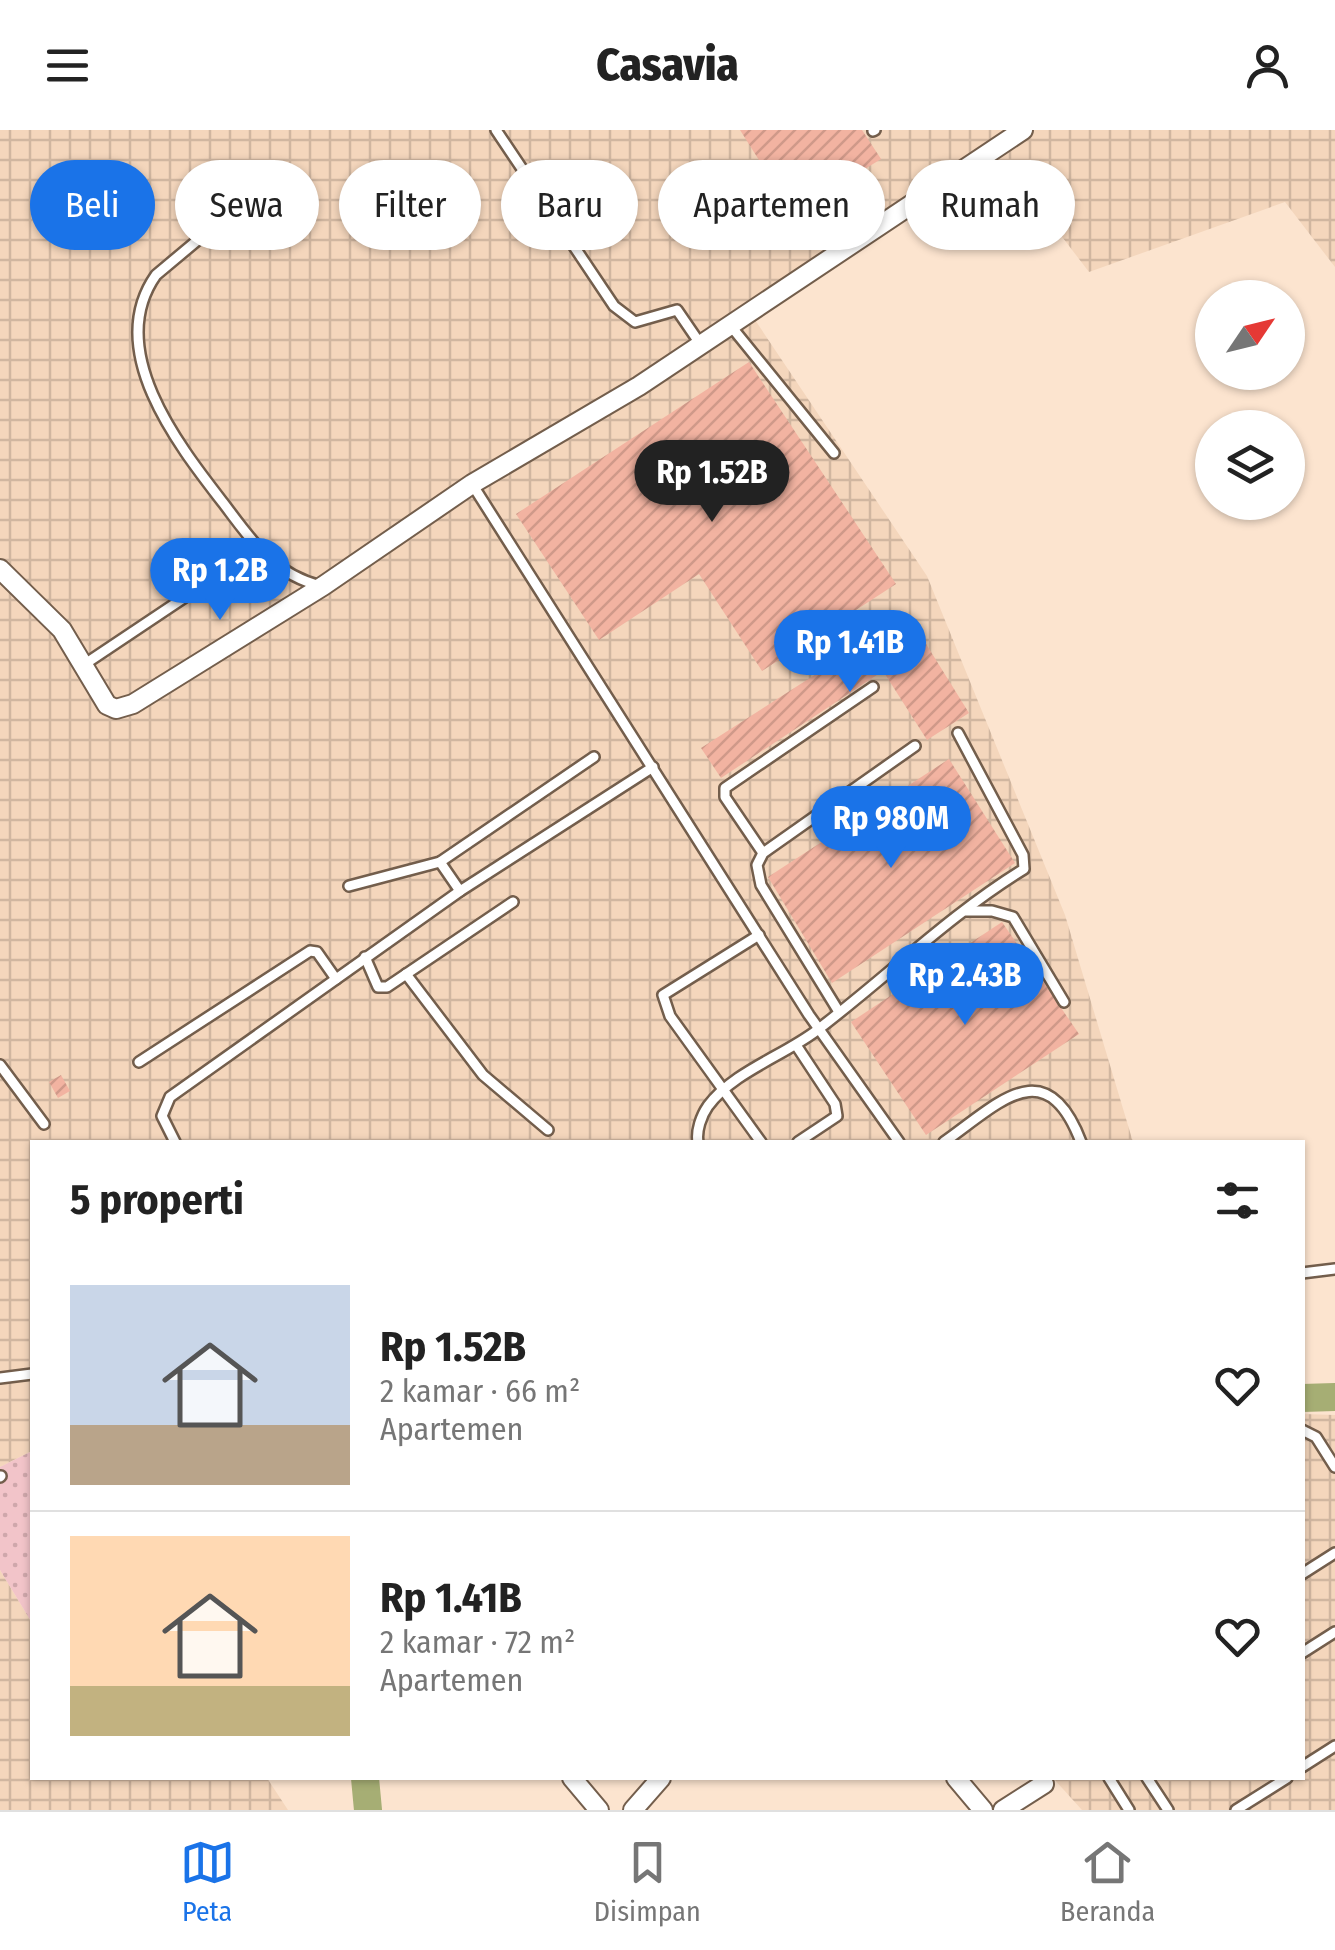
<!DOCTYPE html>
<html lang="id">
<meta charset="utf-8">
<style>
:root{--surface:#fff;--page:#f2f2f2;--text:#222;--muted:#767676;--line:#e0e0e0;--accent:#1a73e8}
body{margin:0;font-family:"Fira Sans Condensed",sans-serif;background:var(--page);color:var(--text);height:100vh;display:flex;flex-direction:column;font-size:38px;white-space:nowrap}
*{box-sizing:border-box;margin:0}
p{font-size:32px;color:var(--muted)}
.icon{flex:none;width:55px;height:55px;fill:none;stroke:currentColor;stroke-width:2;stroke-linecap:round;stroke-linejoin:round}
.map{position:relative;flex:1;overflow:hidden}
.sheet{position:absolute;left:30px;top:1010px;width:1275px;height:640px;display:flex;flex-direction:column;background:var(--surface);border-radius:0px;box-shadow:0 2px 8px #0004}
.sheet>*{flex:none}
.banner{position:absolute;left:30px;top:30px;width:1275px;height:90px;display:flex;gap:20px}
.needle{width:65px;rotate:55deg}
.buttons{position:absolute;left:1195px;top:150px;display:grid;gap:20px}
.buttons a{display:grid;place-items:center;width:110px;height:110px;border-radius:50%;background:var(--surface);box-shadow:0 2px 8px #0004;font-size:50px}
.price{position:absolute;translate:-50% -85px;padding:0 22px;border-radius:35px;background:var(--accent);color:#fff;font-size:32px;line-height:65px;filter:drop-shadow(0 2px 5px #0008)}
.price::after{content:'';position:absolute;left:50%;top:60px;width:30px;height:22px;margin-left:-15px;background:inherit;clip-path:polygon(0 0,100% 0,50% 100%)}
.price.active{background:#222;color:#fff}
ul{padding:0;list-style:none}
li{display:flex;align-items:center;gap:30px;height:250px;padding:0 40px}
li+li{border-top:2px solid var(--line)}
li span{display:grid;place-items:center;flex:none;width:280px;height:200px;border-radius:0px;color:#555}
li>.icon{margin-inline-start:auto}
span .icon{width:120px;height:120px;fill:#fffc;stroke-width:1}
li b{font-size:42px}
h2{display:flex;justify-content:space-between;align-items:center;height:120px;padding:0 40px;font-size:42px}
.tag{padding:0 35px;border-radius:45px;background:var(--surface);box-shadow:0 2px 8px #0004;font-size:35px;line-height:90px}
.tag.active{background:var(--accent);color:#fff}
header{display:flex;justify-content:space-between;align-items:center;height:130px;padding:0 40px;background:var(--surface);font-size:45px;font-weight:800}
.tab-bar{display:flex;justify-content:space-around;align-items:center;height:140px;border-top:2px solid var(--line);background:var(--surface);font-size:28px;color:var(--muted)}
.tab-bar a{display:grid;justify-items:center;gap:5px}
.tab-bar .active{color:var(--accent)}
.map>svg:first-child{display:block}
</style>
<header><svg class="icon" aria-label="menu" viewBox="0 0 24 24"><path d="M4 6h16M4 12h16M4 18h16"/></svg>Casavia<svg class="icon" aria-label="person" viewBox="0 0 24 24"><circle cx="12" cy="8" r="4"/><path d="M4 21q1-7 8-7t8 7"/></svg></header>
<div class="map">
<svg width="1335" height="1680" viewBox="0 0 1335 1680">
<defs>
<pattern id="industrial-grid" width="8" height="8" patternUnits="userSpaceOnUse" patternTransform="scale(2.5)"><rect width="8" height="8" fill="#f4d6bc"/><path d="M0 4h8M4 0v8" fill="none" stroke="#d0b6a0"/></pattern>
<pattern id="grass-dots" width="8" height="8" patternUnits="userSpaceOnUse" patternTransform="scale(2.5)"><rect width="8" height="8" fill="#f2c4c9"/><path d="M2 2h.1M6 6h.1" fill="none" stroke="#cfa7ab" stroke-width="1.8" stroke-linecap="round"/></pattern>
<pattern id="building-hatch" width="6" height="6" patternUnits="userSpaceOnUse" patternTransform="scale(2.5)"><rect width="6" height="6" fill="#f2b3a1"/><path d="M-1 1l2-2M0 6l6-6M5 7l2-2" fill="none" stroke="#cf9989"/></pattern>
</defs>
<rect width="100%" height="100%" fill="#fce4cf"/>
<g fill="url(#industrial-grid)">
<polygon points="0,0 1335,0 1335,137 1285,72 1089,142 1004,31 751,184 927,446 1065,785 1133,1012 32,1012 32,1321 0,1337"/>
<polygon points="1303,1284 1335,1285 1335,1680 1082,1680 1053,1648 1302,1648"/>
<polygon points="0,1440 32,1493 32,1648 267,1648 288,1680 0,1680"/>
</g>
<polygon fill="url(#grass-dots)" points="32,1321 32,1493 0,1440 0,1337"/>
<g fill="none" stroke-linecap="round" stroke-linejoin="round">
<g stroke="#a6ae74" stroke-width="28">
<polyline points="1302,1268 1335,1267"/>
<polyline points="365,1648 368,1680"/>
</g>
</g>
<g fill="url(#building-hatch)">
<polygon points="740,0 862,0 881,29 793,84"/>
<polygon points="749,232 896,454 762,541 699,444 599,510 516,384"/>
<polygon points="908,485 969,583 927,610 883,541 721,648 701,618"/>
<polygon points="949,629 1015,733 832,853 768,747"/>
<polygon points="1002,792 1079,904 926,1005 851,892"/>
<polygon points="61,945 70,961 58,968 49,952"/>
</g>
<g fill="none" stroke-linecap="round" stroke-linejoin="round">
<g stroke="#735e4c" stroke-width="14">
<g id="service">
<polyline points="496,0 614,176 635,192 677,180 701,215"/>
<polyline points="873,1 875,0"/>
<path d="M 248,68 L 156,145 C 103,220 179,316 224,374 C 252,411 273,444 321,456"/>
<polyline points="730,195 834,323"/>
<polyline points="472,354 809,885 899,1012"/>
<polyline points="82,536 257,419"/>
<polyline points="763,723 725,667 725,658 873,557"/>
<polyline points="440,732 460,761"/>
<polyline points="349,756 440,732 594,627"/>
<polyline points="966,781 992,781 1013,787 1064,872"/>
<polyline points="759,805 663,865 670,886 761,1012"/>
<polyline points="365,827 378,857 387,857 513,772"/>
<polyline points="406,844 483,945 548,1000"/>
<polyline points="839,882 761,755 757,735 763,723 915,616"/>
<polyline points="796,915 835,974 837,986 798,1012"/>
<polyline points="139,932 310,821 317,822 336,849"/>
<polyline points="0,935 44,994"/>
<polyline points="175,1012 162,986 170,967 460,761 653,637"/>
<path d="M 698,1012 C 696,1001 701,986 708,976 C 733,942 783,926 816,901 C 886,848 949,785 1024,739 L 1023,725 L 958,603"/>
<path d="M 944,1012 C 998,974 1046,920 1081,1012"/>
<polyline points="1302,1143 1335,1139"/>
<polyline points="0,1248 32,1244"/>
<polyline points="1302,1300 1316,1307 1335,1337"/>
<polyline points="0,1347 1,1346"/>
<polyline points="1302,1444 1335,1423"/>
<polyline points="1302,1523 1335,1502"/>
<polyline points="1302,1637 1335,1616"/>
<polyline points="1109,1648 1129,1680"/>
<polyline points="1147,1648 1168,1680"/>
<polyline points="1236,1680 1287,1648"/>
</g>
</g>
<g stroke="#735e4c" stroke-width="22">
<g id="minor">
<polyline points="0,439 62,500 107,575 116,579 133,574 323,456 472,354 639,256 1023,0"/>
<polyline points="572,1648 599,1680"/>
<polyline points="956,1648 983,1680"/>
<polyline points="633,1680 661,1648"/>
<polyline points="1003,1680 1044,1654"/>
</g>
</g>
<use href="#service" stroke="#fff" stroke-width="9"/>
<use href="#minor" stroke="#fff" stroke-width="18"/>
</g>
</svg>
<div class="buttons">
<a><svg class="needle" viewBox="-14 -14 28 28"><path d="M0-13l5 13h-10z" fill="#e53935"/><path d="M0 13l5-13h-10z" fill="#767676"/></svg></a>
<a><svg class="icon" aria-label="layers" viewBox="0 0 24 24"><path d="M12 4l9 5-9 5-9-5zM3 14l9 5 9-5"/></svg></a>
</div>
<b class="price active" style="left:712px;top:395px">Rp 1.52B</b>
<b class="price" style="left:220px;top:493px">Rp 1.2B</b>
<b class="price" style="left:850px;top:565px">Rp 1.41B</b>
<b class="price" style="left:891px;top:741px">Rp 980M</b>
<b class="price" style="left:965px;top:898px">Rp 2.43B</b>
<div class="banner">
<a class="tag active">Beli</a>
<a class="tag">Sewa</a>
<a class="tag">Filter</a>
<a class="tag">Baru</a>
<a class="tag">Apartemen</a>
<a class="tag">Rumah</a>
</div>
<section class="sheet">
<h2>5 properti<svg class="icon" aria-label="filters" viewBox="0 0 24 24"><path d="M4 7h16M4 17h16"/><circle cx="9" cy="7" r="2"/><circle cx="15" cy="17" r="2"/></svg></h2>
<ul>
<li><span style="background:linear-gradient(#c9d6e8 70%,#b9a48a 0)"><svg class="icon" aria-label="home" viewBox="0 0 24 24"><path d="M3 11l9-7 9 7M6 9v11h12V9"/></svg></span><div><b>Rp 1.52B</b><p>2 kamar · 66 m²</p><p>Apartemen</p></div><svg class="icon" aria-label="heart" viewBox="0 0 24 24"><path d="M12 20l-8-8c-3-5 5-10 8-4 3-6 11-1 8 4z"/></svg></li>
<li><span style="background:linear-gradient(#ffd9b3 75%,#c2b280 0)"><svg class="icon" aria-label="home" viewBox="0 0 24 24"><path d="M3 11l9-7 9 7M6 9v11h12V9"/></svg></span><div><b>Rp 1.41B</b><p>2 kamar · 72 m²</p><p>Apartemen</p></div><svg class="icon" aria-label="heart" viewBox="0 0 24 24"><path d="M12 20l-8-8c-3-5 5-10 8-4 3-6 11-1 8 4z"/></svg></li>
</ul>
</section>
</div>
<nav class="tab-bar">
<a class="active"><svg class="icon" aria-label="map" viewBox="0 0 24 24"><path d="M3 6l6-2 6 2 6-2v14l-6 2-6-2-6 2zM9 4v14M15 6v14"/></svg>Peta</a>
<a><svg class="icon" aria-label="saved" viewBox="0 0 24 24"><path d="M7 4h10v16l-5-4-5 4z"/></svg>Disimpan</a>
<a><svg class="icon" aria-label="home" viewBox="0 0 24 24"><path d="M3 11l9-7 9 7M6 9v11h12V9"/></svg>Beranda</a>
</nav>
